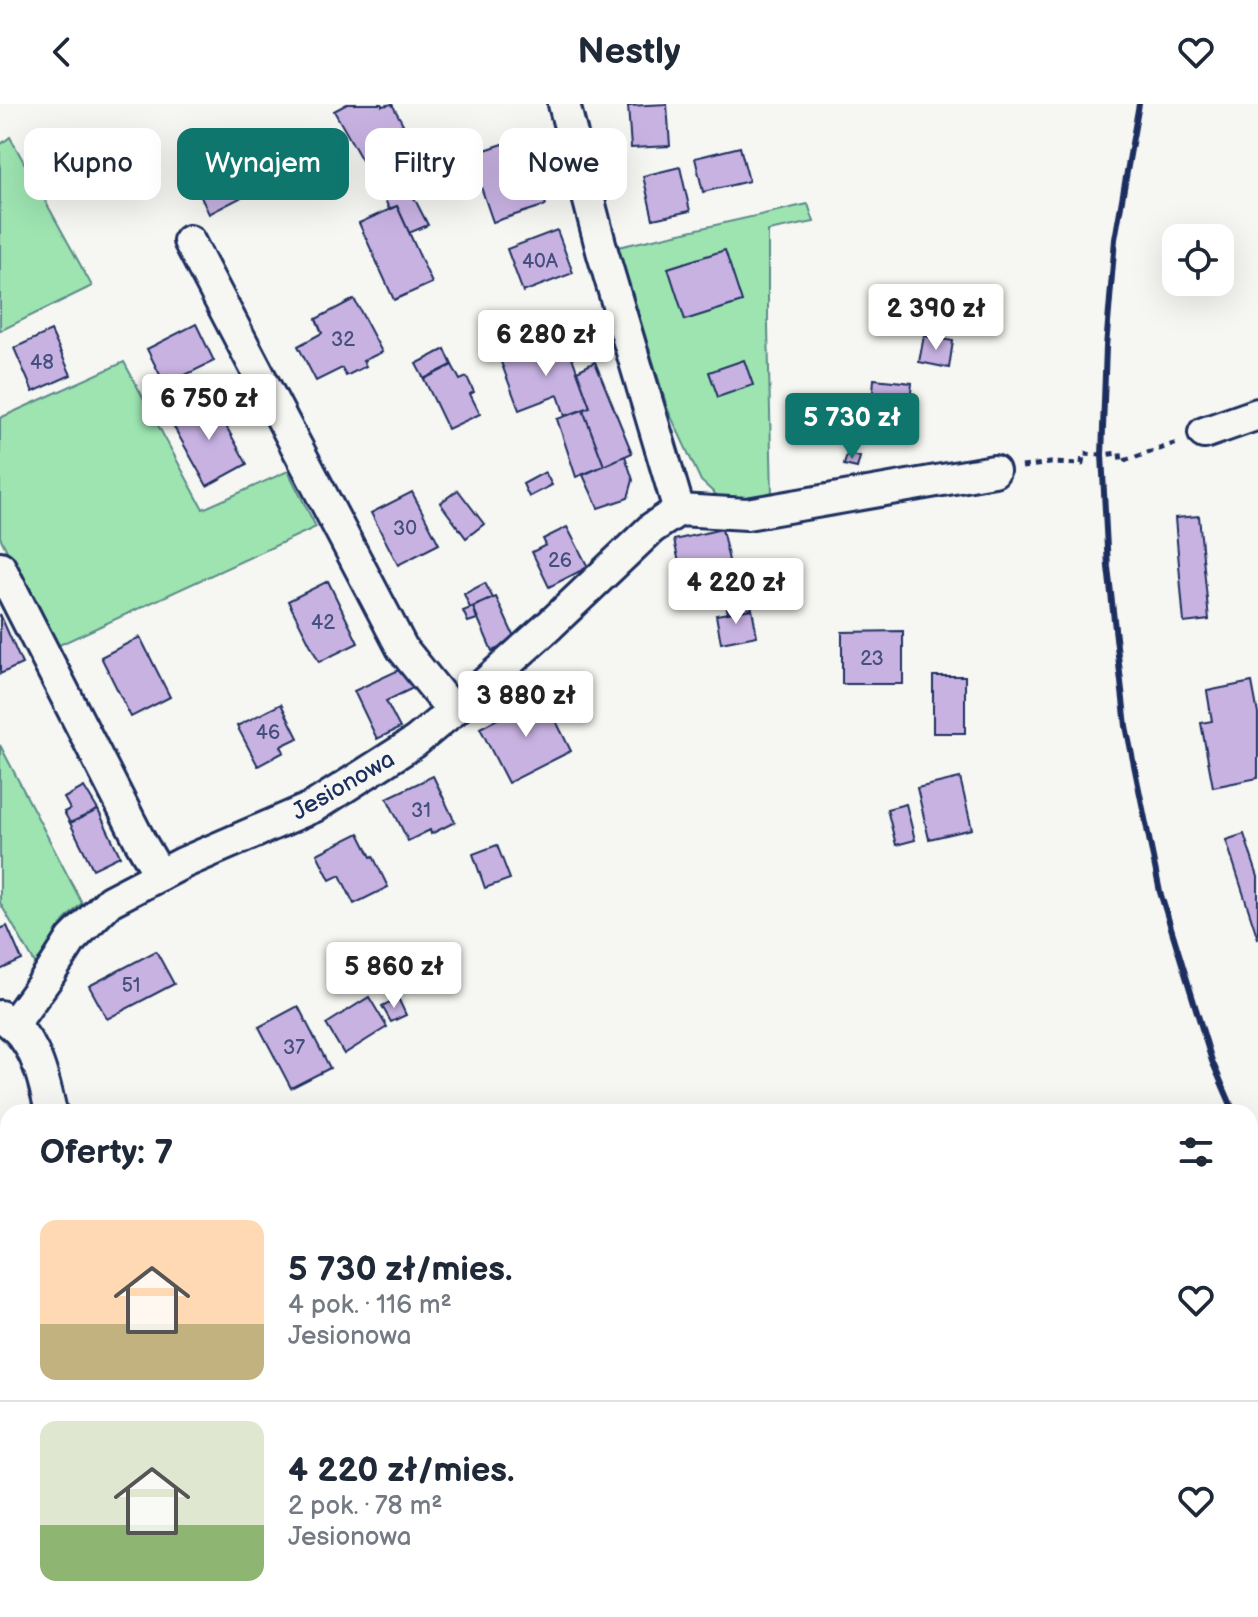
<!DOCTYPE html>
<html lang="pl">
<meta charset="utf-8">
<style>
:root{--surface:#fff;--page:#f6f6f7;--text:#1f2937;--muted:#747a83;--line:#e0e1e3;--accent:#0f766e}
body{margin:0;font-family:"Balsamiq Sans",sans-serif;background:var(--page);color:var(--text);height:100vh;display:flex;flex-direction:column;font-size:30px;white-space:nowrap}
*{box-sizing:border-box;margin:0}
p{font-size:26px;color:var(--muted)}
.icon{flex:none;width:44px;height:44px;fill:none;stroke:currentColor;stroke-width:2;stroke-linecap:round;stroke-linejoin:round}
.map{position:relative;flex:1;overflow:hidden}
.drawer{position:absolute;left:0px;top:1000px;width:1258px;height:514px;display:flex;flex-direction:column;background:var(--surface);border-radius:24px 24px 0 0;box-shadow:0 8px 32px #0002}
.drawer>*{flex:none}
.hud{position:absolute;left:24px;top:24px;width:800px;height:72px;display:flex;gap:16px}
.controls{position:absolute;left:1162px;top:120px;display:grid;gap:16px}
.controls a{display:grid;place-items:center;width:72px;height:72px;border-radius:16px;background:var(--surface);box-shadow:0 8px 32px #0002;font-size:40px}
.price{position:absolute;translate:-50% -68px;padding:0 18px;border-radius:8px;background:#fff;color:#222;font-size:26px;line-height:52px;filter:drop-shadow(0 2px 4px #0008)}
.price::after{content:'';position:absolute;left:50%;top:48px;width:24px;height:18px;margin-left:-12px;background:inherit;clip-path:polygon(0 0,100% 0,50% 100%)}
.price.current{background:var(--accent);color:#fff}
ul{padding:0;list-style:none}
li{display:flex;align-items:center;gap:24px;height:200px;padding:0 40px}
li+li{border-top:2px solid var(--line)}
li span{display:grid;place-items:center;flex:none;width:224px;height:160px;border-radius:16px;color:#555}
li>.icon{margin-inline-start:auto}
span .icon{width:96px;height:96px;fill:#fffc;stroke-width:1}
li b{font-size:34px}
h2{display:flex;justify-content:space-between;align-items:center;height:96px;padding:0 40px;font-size:34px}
.tag{padding:0 28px;border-radius:16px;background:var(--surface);box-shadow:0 8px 32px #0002;font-size:28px;line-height:72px}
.tag.current{background:var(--accent);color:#fff}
header{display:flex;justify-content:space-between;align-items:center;height:104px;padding:0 40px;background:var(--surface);font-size:36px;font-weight:600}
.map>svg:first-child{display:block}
</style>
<header><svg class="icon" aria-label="back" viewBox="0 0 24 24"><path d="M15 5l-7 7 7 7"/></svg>Nestly<svg class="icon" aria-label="heart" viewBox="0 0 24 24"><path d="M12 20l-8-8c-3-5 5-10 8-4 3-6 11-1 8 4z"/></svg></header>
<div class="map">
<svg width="1258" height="1513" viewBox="0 0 1258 1513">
<rect width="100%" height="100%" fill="#f6f6f2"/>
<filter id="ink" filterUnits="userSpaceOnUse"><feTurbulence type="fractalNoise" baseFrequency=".0125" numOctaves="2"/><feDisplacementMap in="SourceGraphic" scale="16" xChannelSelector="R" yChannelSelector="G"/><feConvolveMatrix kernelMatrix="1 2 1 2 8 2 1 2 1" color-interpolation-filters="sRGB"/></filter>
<g filter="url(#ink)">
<g fill="#9de4b1" stroke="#5c8a88" stroke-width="2">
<polygon points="10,33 92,182 0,227 0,41"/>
<polygon points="808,100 814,118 768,127 768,223 772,392 745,399 722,396 701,377 668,306 618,143"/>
<polygon points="124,258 203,405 288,367 316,423 55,543 0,433 0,314"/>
<polygon points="0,641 82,799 64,817 36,861 0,799"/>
</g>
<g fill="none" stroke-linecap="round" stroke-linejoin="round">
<g stroke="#668eb9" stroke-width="9">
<polyline points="1250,1287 1258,1297"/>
<polyline points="750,1513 760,1506"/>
</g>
</g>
<g fill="#c8b2e2" stroke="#1b2f5e" stroke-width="2">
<polygon points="347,0 382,0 382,2 392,0 403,20 394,25 402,38 364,60 334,7"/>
<polygon points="667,0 670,42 631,44 628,2"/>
<polygon points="245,37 267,80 209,110 200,91 212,85 198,56 231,39 234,43"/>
<polygon points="512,37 517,52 529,49 546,101 493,118 470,51"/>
<polygon points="740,43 749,77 703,88 695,54"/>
<polygon points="680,63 690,107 653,115 643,72"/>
<polygon points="409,84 428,121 409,129 397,102 389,105 384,93"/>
<polygon points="397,102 432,179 394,196 359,119"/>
<polygon points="557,126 573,169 523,188 507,145"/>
<polygon points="725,146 742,198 685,216 668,164"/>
<polygon points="354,195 382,248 363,257 366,262 346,272 342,264 316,277 298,242 322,229 316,215"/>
<polygon points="196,220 214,257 165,281 147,245"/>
<polygon points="51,227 71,271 33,288 14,244"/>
<polygon points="520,232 527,248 501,258 492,238"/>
<polygon points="924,232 953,237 949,264 919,258"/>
<polygon points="565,234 590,303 565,312 558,291 519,306 501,258"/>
<polygon points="445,245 452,261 424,275 416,260"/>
<polygon points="744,256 753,281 718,293 709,268"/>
<polygon points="595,258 632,349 604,362 583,306 590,303 577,267"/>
<polygon points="452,261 460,276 467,273 474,288 470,290 480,310 448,325 424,275"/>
<polygon points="874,275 912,279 908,317 871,313"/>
<polygon points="210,293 247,360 207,382 170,316"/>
<polygon points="583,306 604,362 576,373 557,315"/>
<polygon points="848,320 870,322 868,338 847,334"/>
<polygon points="847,350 860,353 857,364 844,361"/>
<polygon points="625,352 633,376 628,394 598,404 583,371"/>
<polygon points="545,368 552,381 529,393 523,380"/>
<polygon points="458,386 484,420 466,434 440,399"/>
<polygon points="412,388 439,440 398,461 371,409"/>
<polygon points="1199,412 1209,516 1184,519 1175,414"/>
<polygon points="567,423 588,463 549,483 532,448 546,441 543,435"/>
<polygon points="722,425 736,488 698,497 692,469 682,472 674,436"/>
<polygon points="328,477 358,539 319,558 288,497"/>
<polygon points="485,479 493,494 470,504 464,490"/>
<polygon points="748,487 752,505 728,509 725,495"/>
<polygon points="496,493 516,537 492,547 473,503"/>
<polygon points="473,503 477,515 468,518 463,507"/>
<polygon points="752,505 757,532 721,539 716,511"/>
<polygon points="0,510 22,560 0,570"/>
<polygon points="903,527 903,580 842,580 842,528"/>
<polygon points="140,533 170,593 131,613 101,553"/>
<polygon points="403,564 413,584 386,597 400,624 377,635 354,587"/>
<rect x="933" y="572" width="32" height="57"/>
<polygon points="1252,578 1258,610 1258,674 1213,683 1201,619 1212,617 1207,587"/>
<polygon points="543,591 571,647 508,679 480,624"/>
<polygon points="281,600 298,634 281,642 284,648 258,662 237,622"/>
<polygon points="433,672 455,718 431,730 430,726 408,737 387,694"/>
<polygon points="960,674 972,725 929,735 917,684"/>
<polygon points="84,683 98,706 70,719 64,708 70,705 64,694"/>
<polygon points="906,700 915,736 896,741 887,705"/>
<polygon points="98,706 120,752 93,765 70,719"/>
<polygon points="359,729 371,753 373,752 388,783 354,800 340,771 330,776 317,750"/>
<polygon points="1244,730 1258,773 1258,835 1226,736"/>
<polygon points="497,741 510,775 485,784 473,750"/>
<polygon points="7,822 22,856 0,866 0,825"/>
<polygon points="156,847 174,880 107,915 89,882"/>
<polygon points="369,893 387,923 344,950 326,920"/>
<polygon points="398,894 406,911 391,918 382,902"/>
<polygon points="298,902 330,964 291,984 259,923"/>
<polygon points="8,1333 8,1355 0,1342 0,1338"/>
</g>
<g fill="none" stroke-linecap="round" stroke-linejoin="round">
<g stroke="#1b2f5e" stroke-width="36">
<g id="street">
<polyline points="564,0 602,147 679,406"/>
<polyline points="189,137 402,544 453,607"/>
<polyline points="1204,329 1258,310"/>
<polyline points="0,463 140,737 160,771"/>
<path d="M 0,912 C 35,932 43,971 51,1008"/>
<polyline points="13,921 47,874 72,835 110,797 183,759 313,703 415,638 473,590 550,521 652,424 679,406 747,410 994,367"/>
<polyline points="1250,1244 1258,1243"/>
<polyline points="320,1506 333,1513"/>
<polyline points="699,1513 709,1506"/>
</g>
</g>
<g stroke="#1b2f5e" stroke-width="5" stroke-dasharray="6 6" stroke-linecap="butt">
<polyline points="1022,363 1050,359 1082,360 1083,350 1102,351 1120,349 1121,358 1177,339"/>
<polyline points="1250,1485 1258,1481"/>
<polyline points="1203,1513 1215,1506"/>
</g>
<use href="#street" stroke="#f6f6f2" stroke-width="30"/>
<g stroke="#1b2f5e" stroke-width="6">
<polyline points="1139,0 1115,135 1106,243 1102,351 1108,463 1126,622 1160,788 1212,957 1234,1008"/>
<polyline points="1250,1045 1258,1064"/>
</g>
</g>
</g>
<g text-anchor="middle" stroke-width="7" stroke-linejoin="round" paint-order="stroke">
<g font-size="20" fill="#46507f">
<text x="540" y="164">40A</text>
<text x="343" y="242">32</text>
<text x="42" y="265">48</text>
<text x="405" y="431">30</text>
<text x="560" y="463">26</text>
<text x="323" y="525">42</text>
<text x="872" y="561">23</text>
<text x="268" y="635">46</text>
<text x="421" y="713">31</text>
<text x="131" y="888">51</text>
<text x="294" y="950">37</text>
</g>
<g font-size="24" fill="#1b2f5e" stroke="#f6f6f2">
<text transform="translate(343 681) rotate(-30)" y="8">Jesionowa</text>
</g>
</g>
</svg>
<div class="controls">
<a><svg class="icon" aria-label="locate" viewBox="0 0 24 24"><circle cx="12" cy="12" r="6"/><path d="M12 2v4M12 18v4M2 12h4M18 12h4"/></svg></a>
</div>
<b class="price" style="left:936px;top:248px">2 390 zł</b>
<b class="price" style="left:546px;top:274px">6 280 zł</b>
<b class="price" style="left:209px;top:338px">6 750 zł</b>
<b class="price current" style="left:852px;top:357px">5 730 zł</b>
<b class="price" style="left:736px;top:522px">4 220 zł</b>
<b class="price" style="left:526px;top:635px">3 880 zł</b>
<b class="price" style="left:394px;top:906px">5 860 zł</b>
<div class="hud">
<a class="tag">Kupno</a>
<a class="tag current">Wynajem</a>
<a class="tag">Filtry</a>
<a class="tag">Nowe</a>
</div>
<section class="drawer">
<h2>Oferty: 7<svg class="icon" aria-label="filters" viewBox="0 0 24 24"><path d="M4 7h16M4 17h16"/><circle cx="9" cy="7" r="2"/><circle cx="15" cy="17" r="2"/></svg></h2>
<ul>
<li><span style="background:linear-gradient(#ffd9b3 65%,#c2b280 0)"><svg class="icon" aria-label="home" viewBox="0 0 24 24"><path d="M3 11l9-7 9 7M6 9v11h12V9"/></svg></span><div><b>5 730 zł/mies.</b><p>4 pok. · 116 m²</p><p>Jesionowa</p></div><svg class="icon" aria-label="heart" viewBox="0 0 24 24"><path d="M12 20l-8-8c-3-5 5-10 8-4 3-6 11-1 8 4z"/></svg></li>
<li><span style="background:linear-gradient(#dfe7d0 65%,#8fb573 0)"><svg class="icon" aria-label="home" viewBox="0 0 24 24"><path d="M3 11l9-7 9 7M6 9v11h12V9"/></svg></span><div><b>4 220 zł/mies.</b><p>2 pok. · 78 m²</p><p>Jesionowa</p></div><svg class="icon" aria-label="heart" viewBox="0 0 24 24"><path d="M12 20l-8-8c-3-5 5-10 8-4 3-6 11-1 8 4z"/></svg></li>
</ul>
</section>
</div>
